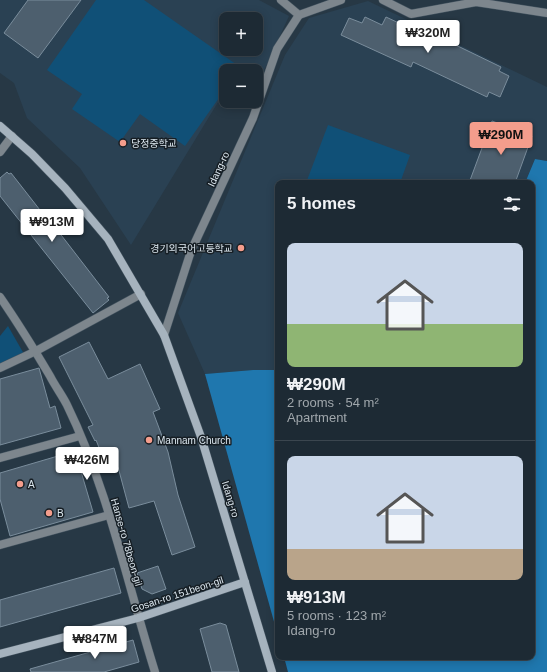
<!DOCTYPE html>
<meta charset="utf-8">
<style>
:root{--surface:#1d2a34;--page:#25323c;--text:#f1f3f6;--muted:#a0a7ac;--line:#3b464f;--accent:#f49d8c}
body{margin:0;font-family:Helvetica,"Noto Sans KR",sans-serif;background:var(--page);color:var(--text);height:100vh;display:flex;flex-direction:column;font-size:15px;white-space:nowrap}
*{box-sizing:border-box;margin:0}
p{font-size:13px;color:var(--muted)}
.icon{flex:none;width:22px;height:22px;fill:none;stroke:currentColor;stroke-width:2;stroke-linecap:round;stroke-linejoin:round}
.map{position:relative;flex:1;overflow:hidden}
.drawer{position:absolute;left:275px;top:180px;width:260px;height:480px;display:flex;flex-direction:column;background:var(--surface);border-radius:8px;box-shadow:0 2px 10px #0003,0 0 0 1px var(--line)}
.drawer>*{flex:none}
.tools{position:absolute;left:219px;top:12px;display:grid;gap:8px}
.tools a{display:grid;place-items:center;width:44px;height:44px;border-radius:8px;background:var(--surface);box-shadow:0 2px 10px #0003,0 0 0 1px var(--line);font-size:20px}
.price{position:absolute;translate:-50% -34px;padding:0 9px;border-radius:4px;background:#fff;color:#222;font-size:13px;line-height:26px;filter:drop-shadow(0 1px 2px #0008)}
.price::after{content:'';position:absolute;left:50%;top:24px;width:12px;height:9px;margin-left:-6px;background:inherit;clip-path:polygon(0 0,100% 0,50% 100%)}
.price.selected{background:var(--accent);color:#111}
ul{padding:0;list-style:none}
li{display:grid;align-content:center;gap:8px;height:212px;padding:0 12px}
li+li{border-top:1px solid var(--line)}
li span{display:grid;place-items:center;height:124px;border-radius:8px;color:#555}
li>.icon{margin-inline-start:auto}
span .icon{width:72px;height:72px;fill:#fffc;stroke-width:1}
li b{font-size:17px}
h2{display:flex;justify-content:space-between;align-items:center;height:48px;padding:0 12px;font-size:17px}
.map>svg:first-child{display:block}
</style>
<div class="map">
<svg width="547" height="672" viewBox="0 0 547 672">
<rect width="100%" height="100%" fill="#273845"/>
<g fill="#2a4153" fill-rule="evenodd">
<path d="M 0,0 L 259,0 L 289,16 L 256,88 L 256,71 L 226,71 L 226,89 L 131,245 L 80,168 L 27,118 L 14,83 L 0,73 ZM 226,19 L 256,19 L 256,49 L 226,49 Z"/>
<polygon points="368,1 547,87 547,161 535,159 525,183 278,183 278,370 253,370 205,374 178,313 285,55 309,18"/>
</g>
<g fill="#105077">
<polygon points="96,0 144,0 240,67 238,71 226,71 226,88 185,146 140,114 120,142 72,109 82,94 47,70"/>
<polygon points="328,125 410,155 400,183 306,183"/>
<polygon points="8,326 24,354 0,364 0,336"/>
</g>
<g fill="#1f77ae">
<polygon points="535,159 547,161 547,672 288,672 284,657 532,657 532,183 525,183"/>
<polygon points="253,370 278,370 278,636 205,374"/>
</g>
<g fill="#4d5f6e" stroke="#7a8d9c">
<polygon points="28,0 81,0 38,58 4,33"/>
<polygon points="365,17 382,25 386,17 433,39 435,35 501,67 499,71 509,76 500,97 489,92 487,97 413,62 411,67 341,35 349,18 362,23"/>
<polygon points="492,121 532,136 515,183 469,183"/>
<polygon points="7,172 9,174 11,173 47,219 48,218 109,297 107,298 109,300 93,313 0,196 0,178"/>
<polygon points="89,342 108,379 140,364 160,409 153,412 168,452 178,495 195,547 172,555 154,501 129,508 118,467 108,470 96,440 95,441 88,427 93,425 59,357"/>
<polygon points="39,368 50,408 55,406 61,428 0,445 0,379"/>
<polygon points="75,451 93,512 10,536 0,499 0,473"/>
<polygon points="158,566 166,589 152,594 142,589 137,573"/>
<polygon points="114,568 121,593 0,627 0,600"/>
<polygon points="220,623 226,625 239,672 212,672 200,629"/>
<polygon points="133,640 139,662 104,672 31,672 30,669"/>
</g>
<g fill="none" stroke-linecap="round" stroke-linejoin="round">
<g stroke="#445460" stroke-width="9">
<g id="street">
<polyline points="281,0 299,15 341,0"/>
<polyline points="383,0 411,14 476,2 547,13"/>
<polyline points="0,152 12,136"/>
<path d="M 0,297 C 18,323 34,349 50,376 C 55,386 62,395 67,405 C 108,489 127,583 155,672"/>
<polyline points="164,335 191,251 253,118 277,49 299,15"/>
<polyline points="0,368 36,351 141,294"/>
<polyline points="0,458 80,436"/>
<polyline points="0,545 109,515"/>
</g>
</g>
<g stroke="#445460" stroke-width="9">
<g id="secondary">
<polyline points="0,126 32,154 65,188 108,239 164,335 201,437 272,672"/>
<polyline points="0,654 138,618 245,582"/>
</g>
</g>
<use href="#street" stroke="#7d868d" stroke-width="8"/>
<use href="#secondary" stroke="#a6b3be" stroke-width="8"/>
</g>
<g fill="#f49d8c" stroke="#161e24" stroke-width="1.5">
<circle cx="123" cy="143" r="4"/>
<circle cx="241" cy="248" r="4"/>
<circle cx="149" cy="440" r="4"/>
<circle cx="20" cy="484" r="4"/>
<circle cx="49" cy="513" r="4"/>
</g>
<g text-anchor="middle" stroke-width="3" stroke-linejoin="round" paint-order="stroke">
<g font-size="10" fill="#dde8f0" stroke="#161e24" text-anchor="start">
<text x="131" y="147">당정중학교</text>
<text x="233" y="252" text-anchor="end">경기외국어고등학교</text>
<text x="157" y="444">Mannam Church</text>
<text x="28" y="488">A</text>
<text x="57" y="517">B</text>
</g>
<g font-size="10" fill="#dde8f0" stroke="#161e24">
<text transform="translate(218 169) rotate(-65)" y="4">Idang-ro</text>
<text transform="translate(231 499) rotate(73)" y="4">Idang-ro</text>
<text transform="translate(127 542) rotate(74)" y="4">Hanse-ro 78beon-gil</text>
<text transform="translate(177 594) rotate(-18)" y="4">Gosan-ro 151beon-gil</text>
</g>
</g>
</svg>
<div class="tools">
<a>+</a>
<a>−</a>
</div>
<b class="price" style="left:428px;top:54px">₩320M</b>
<b class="price selected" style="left:501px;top:156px">₩290M</b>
<b class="price" style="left:52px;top:243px">₩913M</b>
<b class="price" style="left:87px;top:481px">₩426M</b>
<b class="price" style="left:95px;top:660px">₩847M</b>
<section class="drawer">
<h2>5 homes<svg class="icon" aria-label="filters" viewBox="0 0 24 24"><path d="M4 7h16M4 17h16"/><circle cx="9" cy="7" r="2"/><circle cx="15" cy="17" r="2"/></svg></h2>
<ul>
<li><span style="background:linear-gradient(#c9d6e8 65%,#8fb573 0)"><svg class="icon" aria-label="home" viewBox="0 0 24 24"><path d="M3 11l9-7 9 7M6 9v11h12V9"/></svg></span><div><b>₩290M</b><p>2 rooms · 54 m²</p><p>Apartment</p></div></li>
<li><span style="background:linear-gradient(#c9d6e8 75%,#b9a48a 0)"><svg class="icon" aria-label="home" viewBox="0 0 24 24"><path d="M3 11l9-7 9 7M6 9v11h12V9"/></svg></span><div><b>₩913M</b><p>5 rooms · 123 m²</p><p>Idang-ro</p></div></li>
</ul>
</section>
</div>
